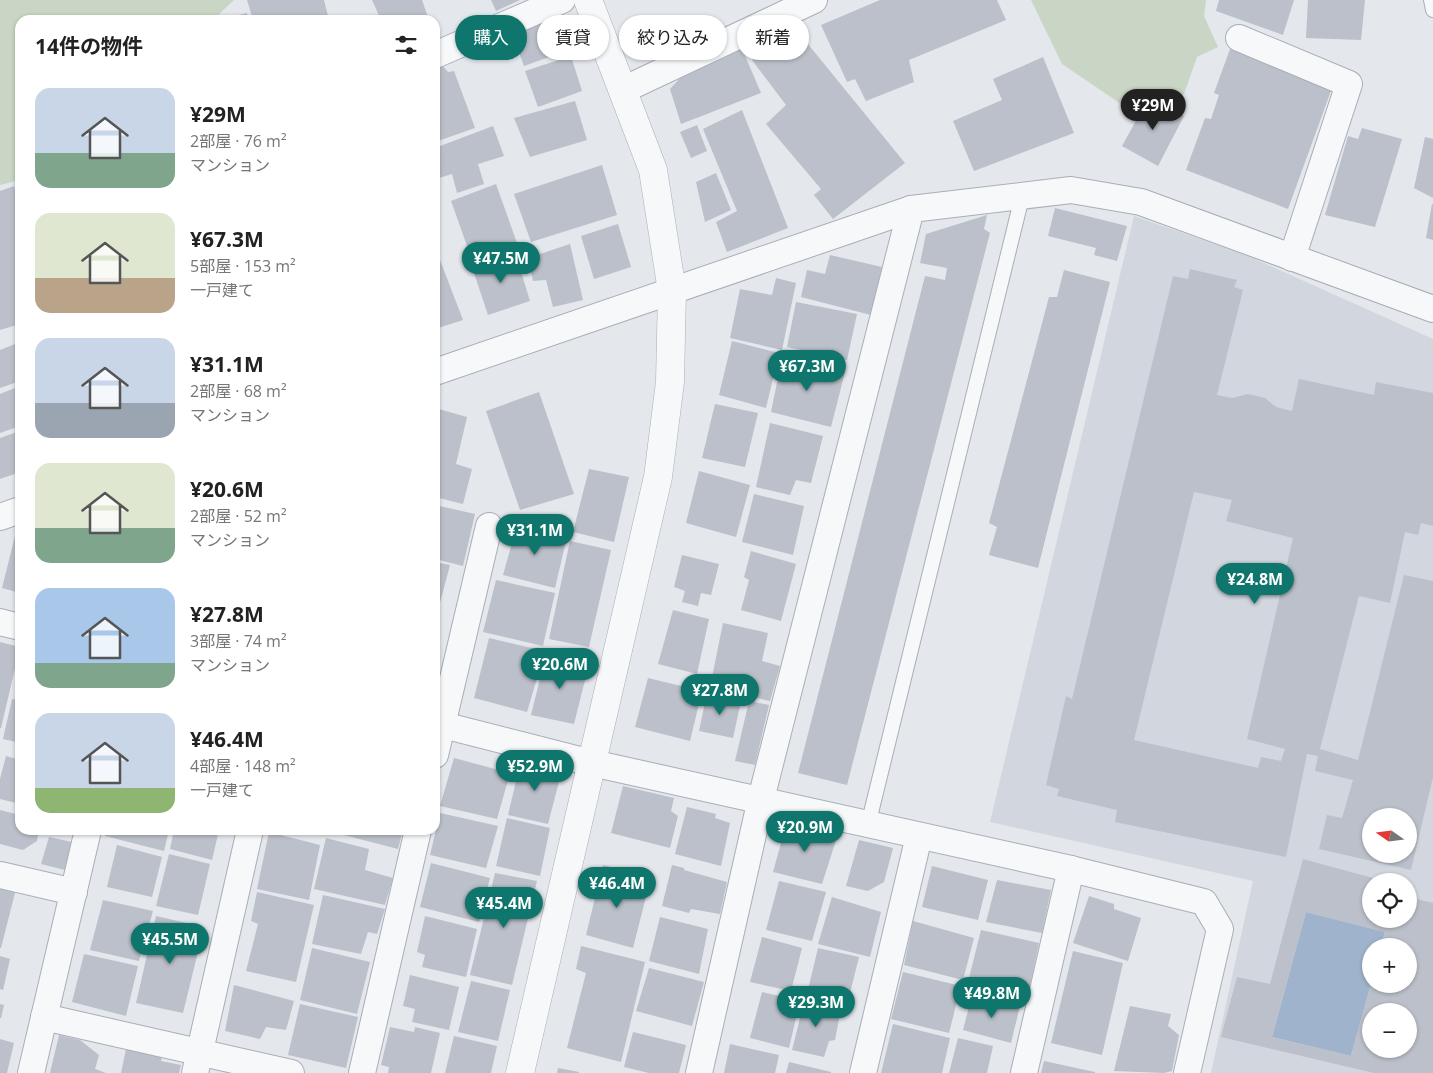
<!DOCTYPE html>
<html lang="ja">
<meta charset="utf-8">
<style>
:root{--surface:#fff;--page:#f6f6f6;--text:#222;--muted:#767676;--accent:#0f766e}
body{margin:0;font-family:"Open Sans","Noto Sans JP",sans-serif;background:var(--page);color:var(--text);height:100vh;display:flex;flex-direction:column;font-size:19px;white-space:nowrap}
*{box-sizing:border-box;margin:0}
p{font-size:16px;color:var(--muted)}
.icon{flex:none;width:28px;height:28px;fill:none;stroke:currentColor;stroke-width:2;stroke-linecap:round;stroke-linejoin:round}
.map{position:relative;flex:1;overflow:hidden}
.details{position:absolute;left:15px;top:15px;width:425px;height:820px;display:flex;flex-direction:column;background:var(--surface);border-radius:15px;box-shadow:0 1px 4px #0004}
.details>*{flex:none}
.banner{position:absolute;left:455px;top:15px;width:475px;height:45px;display:flex;gap:10px}
.needle{width:32px;rotate:284deg}
.tools{position:absolute;left:1362px;top:808px;display:grid;gap:10px}
.tools a{display:grid;place-items:center;width:55px;height:55px;border-radius:50%;background:var(--surface);box-shadow:0 1px 4px #0004;font-size:25px}
.price{position:absolute;translate:-50% -42px;padding:0 11px;border-radius:18px;background:var(--accent);color:#fff;font-size:16px;line-height:32px;filter:drop-shadow(0 1px 2px #0008)}
.price::after{content:'';position:absolute;left:50%;top:30px;width:15px;height:11px;margin-left:-8px;background:inherit;clip-path:polygon(0 0,100% 0,50% 100%)}
.price.selected{background:#222;color:#fff}
ul{padding:0;list-style:none}
li{display:flex;align-items:center;gap:15px;height:125px;padding:0 20px}
li span{display:grid;place-items:center;flex:none;width:140px;height:100px;border-radius:15px;color:#555}
li>.icon{margin-inline-start:auto}
span .icon{width:60px;height:60px;fill:#fffc;stroke-width:1}
li b{font-size:21px}
h2{display:flex;justify-content:space-between;align-items:center;height:60px;padding:0 20px;font-size:21px}
.chip{padding:0 18px;border-radius:22px;background:var(--surface);box-shadow:0 1px 4px #0004;font-size:18px;line-height:45px}
.chip.selected{background:var(--accent);color:#fff}
.map>svg:first-child{display:block}
</style>
<div class="map">
<svg width="1433" height="1073" viewBox="0 0 1433 1073">
<rect width="100%" height="100%" fill="#e4e7ec"/>
<path fill="#d2d6de" fill-rule="evenodd" d="M 1134,216 L 1246,255 L 1433,339 L 1433,1073 L 1211,1073 L 1253,881 L 990,822 ZM 1371,816 L 1409,816 L 1409,854 L 1371,854 ZM 1371,881 L 1409,881 L 1409,919 L 1371,919 ZM 1371,946 L 1409,946 L 1409,984 L 1371,984 ZM 1371,1011 L 1409,1011 L 1409,1049 L 1371,1049 Z"/>
<g fill="#c9d6c5">
<polygon points="0,0 234,0 213,20 20,20 20,113 17,116 20,142 20,180 0,185"/>
<polygon points="1031,0 1206,0 1204,16 1218,47 1197,57 1184,94 1130,110 1062,64"/>
</g>
<polygon fill="#9fb4cc" points="1306,912 1385,932 1381,946 1371,946 1371,984 1351,1056 1272,1037"/>
<g fill="#bbc0ca" fill-rule="evenodd">
<polygon points="247,0 324,0 329,20 253,20"/>
<polygon points="372,0 422,0 429,20 381,20"/>
<polygon points="491,0 520,0 496,11"/>
<polygon points="880,0 997,0 1006,20 909,60 914,82 866,101 855,79 847,82 821,25"/>
<polygon points="1219,0 1294,0 1283,35 1216,11"/>
<polygon points="1308,0 1365,0 1361,40 1306,38"/>
<polygon points="550,12 562,19 568,18 577,47 524,66 510,28"/>
<polygon points="247,13 248,20 223,20 223,19"/>
<polygon points="794,27 905,163 833,219 814,195 821,189 766,124 786,105 752,60"/>
<polygon points="740,44 761,93 681,124 670,89 695,62"/>
<polygon points="1230,49 1332,88 1288,209 1186,170 1205,118 1211,119 1219,95 1214,93"/>
<polygon points="571,56 582,91 538,107 525,71"/>
<polygon points="1043,57 1074,133 974,171 953,121 1002,100 993,79"/>
<polygon points="443,66 448,72 454,71 475,128 435,142 435,69"/>
<polygon points="1149,97 1184,116 1158,166 1122,146"/>
<polygon points="575,101 587,140 530,157 514,118"/>
<polygon points="742,110 788,228 727,252 716,222 737,211 703,129"/>
<polygon points="697,125 707,151 691,158 680,132"/>
<polygon points="493,126 504,156 478,164 484,184 457,193 452,174 439,178 435,162 435,148"/>
<polygon points="1362,128 1402,139 1375,227 1325,215 1348,136 1358,139"/>
<polygon points="1425,137 1433,139 1433,198 1414,188"/>
<polygon points="602,165 617,215 531,242 514,194"/>
<polygon points="716,173 731,210 705,222 696,182"/>
<polygon points="496,184 517,243 471,257 451,201"/>
<polygon points="14,186 20,207 20,324 0,330 0,191"/>
<polygon points="1432,204 1433,204 1433,240 1426,238"/>
<polygon points="1055,208 1127,226 1117,261 1094,255 1096,248 1048,236"/>
<polygon points="987,215 984,229 990,233 847,785 798,773 925,276 945,280 947,268 920,263 926,234"/>
<polygon points="618,224 631,267 594,279 581,236"/>
<polygon points="570,244 583,300 553,307 546,280 533,281 528,258"/>
<polygon points="435,247 463,320 435,329"/>
<polygon points="515,252 530,301 488,315 472,267"/>
<polygon points="830,255 882,267 871,315 801,297 807,270 825,274"/>
<path d="M 1190,269 L 1237,280 L 1234,287 L 1243,290 L 1217,395 L 1232,398 L 1248,394 L 1265,398 L 1276,407 L 1292,411 L 1299,379 L 1374,395 L 1376,382 L 1433,393 L 1433,526 L 1421,523 L 1418,535 L 1405,532 L 1390,603 L 1359,596 L 1320,749 L 1358,760 L 1404,575 L 1433,581 L 1433,777 L 1411,870 L 1319,849 L 1327,815 L 1342,818 L 1353,780 L 1315,771 L 1318,756 L 1307,754 L 1286,857 L 1115,822 L 1117,810 L 1057,796 L 1059,789 L 1046,785 L 1066,696 L 1072,699 L 1173,276 L 1188,279 ZM 1194,492 L 1232,500 L 1226,521 L 1293,538 L 1247,739 L 1285,749 L 1281,761 L 1261,757 L 1258,768 L 1134,740 ZM 1371,816 L 1409,816 L 1409,854 L 1371,854 Z"/>
<polygon points="1064,270 1110,282 1038,568 989,555 997,527 989,523 1049,297 1057,297"/>
<polygon points="776,278 796,283 782,350 730,338 740,289 772,295"/>
<polygon points="796,302 857,314 847,360 787,347"/>
<polygon points="732,341 779,353 766,408 719,395"/>
<polygon points="20,342 20,381 0,388 0,350"/>
<polygon points="782,358 845,372 831,427 771,412"/>
<polygon points="20,386 20,426 0,433 0,394"/>
<polygon points="539,392 574,494 520,510 486,411"/>
<polygon points="715,404 758,413 745,467 702,458"/>
<polygon points="435,408 467,417 456,464 472,469 463,504 435,497"/>
<polygon points="770,423 823,436 811,483 796,480 790,495 756,487"/>
<polygon points="20,431 20,472 0,479 0,438"/>
<polygon points="589,469 629,477 614,542 573,532"/>
<polygon points="699,471 750,485 736,537 686,523"/>
<polygon points="754,494 804,506 793,555 742,542"/>
<polygon points="435,505 475,514 463,566 435,559"/>
<polygon points="517,525 567,537 555,588 503,575"/>
<polygon points="16,532 20,533 20,593 2,588"/>
<polygon points="570,541 611,550 589,647 549,639"/>
<polygon points="751,551 796,564 781,621 741,610 749,580 744,577"/>
<polygon points="682,555 719,564 711,595 701,593 698,606 682,602 685,591 674,587"/>
<polygon points="435,562 450,565 436,618 435,618"/>
<polygon points="496,580 555,593 543,646 483,632"/>
<polygon points="673,610 709,619 697,674 658,664"/>
<polygon points="723,623 768,633 762,661 780,666 770,701 710,687"/>
<polygon points="489,638 545,651 527,712 474,698"/>
<polygon points="0,642 20,647 1,728 0,728"/>
<polygon points="546,655 589,664 574,724 531,715"/>
<polygon points="648,678 702,691 690,741 635,727"/>
<polygon points="707,693 741,701 733,738 699,731"/>
<polygon points="12,699 20,700 20,743 3,739"/>
<polygon points="749,701 769,705 755,765 735,761"/>
<polygon points="6,756 20,760 20,804 0,799 0,779"/>
<polygon points="454,758 510,773 497,819 440,806"/>
<polygon points="521,760 562,770 548,824 508,815"/>
<polygon points="623,786 674,798 671,811 678,816 670,848 611,833"/>
<polygon points="687,807 716,814 715,818 730,823 721,866 675,854"/>
<polygon points="0,810 20,815 20,830 39,830 37,841 23,850 0,844"/>
<polygon points="440,813 498,826 486,868 430,855"/>
<polygon points="507,818 550,828 540,876 496,866"/>
<polygon points="787,821 838,834 822,884 773,872"/>
<polygon points="106,830 169,830 164,851 105,836"/>
<polygon points="174,830 219,830 212,860 170,849"/>
<polygon points="320,830 336,830 335,834"/>
<polygon points="341,830 403,830 398,849 340,834"/>
<polygon points="269,832 320,845 309,900 257,889"/>
<polygon points="49,837 72,842 65,870 41,864"/>
<polygon points="326,838 369,849 365,870 393,878 385,905 314,889"/>
<polygon points="859,840 893,848 884,882 868,891 846,886"/>
<polygon points="117,845 162,857 152,897 107,887"/>
<polygon points="169,854 210,864 198,915 156,906"/>
<path d="M 1303,859 L 1384,881 L 1371,881 L 1371,919 L 1409,919 L 1409,897 L 1433,903 L 1433,1073 L 1374,1073 L 1221,1037 L 1237,977 L 1270,984 ZM 1306,912 L 1385,932 L 1381,946 L 1409,946 L 1409,984 L 1371,984 L 1351,1056 L 1272,1037 ZM 1371,1011 L 1409,1011 L 1409,1049 L 1371,1049 Z"/>
<polygon points="431,863 490,878 479,922 420,907"/>
<polygon points="603,865 627,871 624,883 648,889 633,948 586,935"/>
<polygon points="672,865 684,868 684,870 727,882 720,914 691,909 689,913 662,906"/>
<polygon points="932,866 988,880 978,920 922,907"/>
<polygon points="495,873 537,881 512,985 470,975"/>
<polygon points="0,880 17,885 1,948 0,948"/>
<polygon points="997,880 1051,890 1042,933 986,922"/>
<polygon points="779,881 826,892 812,941 766,930"/>
<polygon points="257,892 314,905 296,982 246,971 258,924 251,921"/>
<polygon points="323,895 385,909 377,934 368,932 361,954 312,944"/>
<polygon points="1089,896 1114,904 1114,909 1141,918 1128,961 1073,943"/>
<polygon points="832,897 881,912 870,957 818,944"/>
<polygon points="103,900 153,911 139,961 90,950"/>
<polygon points="156,916 204,927 183,1013 136,1003"/>
<polygon points="425,916 477,929 466,977 422,967 425,955 417,952"/>
<polygon points="660,917 708,929 699,974 649,961"/>
<polygon points="913,921 974,938 963,980 904,965"/>
<polygon points="981,930 1039,943 1028,995 968,982"/>
<polygon points="762,937 802,948 791,991 750,982"/>
<polygon points="581,946 645,962 621,1062 567,1048 586,973 576,969"/>
<polygon points="312,948 370,962 357,1014 300,1000"/>
<polygon points="818,948 859,957 847,1005 807,994"/>
<polygon points="1073,951 1123,963 1102,1055 1051,1043"/>
<polygon points="84,954 138,966 126,1016 72,1002"/>
<polygon points="0,956 10,959 3,990 0,989"/>
<polygon points="649,968 704,982 692,1026 636,1011"/>
<polygon points="903,972 965,987 961,1002 957,1001 949,1033 891,1019"/>
<polygon points="410,975 459,987 449,1030 412,1022 415,1009 403,1006"/>
<polygon points="471,981 510,990 498,1041 458,1032"/>
<polygon points="234,985 294,1001 286,1030 266,1027 260,1039 225,1031"/>
<polygon points="762,992 800,1001 789,1048 750,1038"/>
<polygon points="972,995 1020,1006 1011,1043 963,1030"/>
<polygon points="805,998 841,1009 835,1040 829,1041 824,1057 792,1050"/>
<polygon points="0,1004 4,1005 1,1018 0,1018"/>
<polygon points="300,1004 358,1017 346,1068 288,1055"/>
<polygon points="1130,1006 1171,1014 1168,1026 1179,1035 1172,1071 1164,1073 1114,1071"/>
<polygon points="893,1024 950,1038 942,1073 881,1073"/>
<polygon points="390,1027 414,1032 415,1027 440,1033 431,1073 388,1073 389,1067 381,1065"/>
<polygon points="633,1032 686,1045 679,1073 649,1073 624,1067"/>
<polygon points="59,1035 80,1040 99,1055 95,1069 106,1073 50,1073"/>
<polygon points="454,1036 497,1046 491,1073 445,1073"/>
<polygon points="958,1038 993,1046 987,1073 949,1073"/>
<polygon points="0,1039 14,1043 7,1073 0,1073"/>
<polygon points="730,1044 779,1055 775,1073 724,1073"/>
<polygon points="126,1049 162,1056 161,1061 181,1065 179,1073 121,1073"/>
<polygon points="1044,1061 1095,1072 1095,1073 1041,1073"/>
<polygon points="789,1062 831,1072 831,1073 786,1073"/>
<polygon points="558,1068 579,1072 579,1073 557,1073"/>
</g>
<g fill="none" stroke-linecap="round" stroke-linejoin="round">
<g stroke="#a9aeb7" stroke-width="16">
<g id="service">
<polyline points="1431,0 1433,10"/>
<polyline points="868,825 1022,197"/>
</g>
</g>
<g stroke="#a9aeb7" stroke-width="28">
<g id="minor">
<polyline points="1239,38 1349,84 1292,258"/>
<polyline points="435,55 562,0"/>
<polyline points="623,90 814,0"/>
<polyline points="435,372 911,209 1071,190 1141,202 1433,309"/>
<polyline points="0,517 20,510"/>
<polyline points="0,622 20,627"/>
<polyline points="435,723 592,763 1071,869 1204,902 1220,929 1187,1073"/>
<polyline points="435,755 489,526"/>
<polyline points="0,875 74,892"/>
<polyline points="44,1017 291,1073"/>
<polyline points="31,1073 88,830"/>
<polyline points="195,1073 250,830"/>
<polyline points="362,1073 418,830"/>
<polyline points="699,1073 761,799 911,209"/>
<polyline points="863,1073 919,836"/>
<polyline points="1024,1073 1071,869"/>
</g>
</g>
<g stroke="#a9aeb7" stroke-width="29">
<polyline id="tertiary" points="520,1073 658,477 670,382 672,291 653,170 588,0"/>
</g>
<use href="#service" stroke="#f7f8fa" stroke-width="14"/>
<use href="#minor" stroke="#f7f8fa" stroke-width="26"/>
<use href="#tertiary" stroke="#f7f8fa" stroke-width="28"/>
</g>
</svg>
<div class="tools">
<a><svg class="needle" viewBox="-14 -14 28 28"><path d="M0-13l5 13h-10z" fill="#e53935"/><path d="M0 13l5-13h-10z" fill="#767676"/></svg></a>
<a><svg class="icon" aria-label="locate" viewBox="0 0 24 24"><circle cx="12" cy="12" r="6"/><path d="M12 2v4M12 18v4M2 12h4M18 12h4"/></svg></a>
<a>+</a>
<a>−</a>
</div>
<b class="price selected" style="left:1153px;top:131px">¥29M</b>
<b class="price" style="left:501px;top:284px">¥47.5M</b>
<b class="price" style="left:807px;top:392px">¥67.3M</b>
<b class="price" style="left:535px;top:556px">¥31.1M</b>
<b class="price" style="left:1255px;top:605px">¥24.8M</b>
<b class="price" style="left:560px;top:690px">¥20.6M</b>
<b class="price" style="left:720px;top:716px">¥27.8M</b>
<b class="price" style="left:535px;top:792px">¥52.9M</b>
<b class="price" style="left:805px;top:853px">¥20.9M</b>
<b class="price" style="left:617px;top:909px">¥46.4M</b>
<b class="price" style="left:504px;top:929px">¥45.4M</b>
<b class="price" style="left:170px;top:965px">¥45.5M</b>
<b class="price" style="left:992px;top:1019px">¥49.8M</b>
<b class="price" style="left:816px;top:1028px">¥29.3M</b>
<div class="banner">
<a class="chip selected">購入</a>
<a class="chip">賃貸</a>
<a class="chip">絞り込み</a>
<a class="chip">新着</a>
</div>
<section class="details">
<h2>14件の物件<svg class="icon" aria-label="filters" viewBox="0 0 24 24"><path d="M4 7h16M4 17h16"/><circle cx="9" cy="7" r="2"/><circle cx="15" cy="17" r="2"/></svg></h2>
<ul>
<li><span style="background:linear-gradient(#c9d6e8 65%,#7fa58c 0)"><svg class="icon" aria-label="home" viewBox="0 0 24 24"><path d="M3 11l9-7 9 7M6 9v11h12V9"/></svg></span><div><b>¥29M</b><p>2部屋 · 76 m²</p><p>マンション</p></div></li>
<li><span style="background:linear-gradient(#dfe7d0 65%,#b9a48a 0)"><svg class="icon" aria-label="home" viewBox="0 0 24 24"><path d="M3 11l9-7 9 7M6 9v11h12V9"/></svg></span><div><b>¥67.3M</b><p>5部屋 · 153 m²</p><p>一戸建て</p></div></li>
<li><span style="background:linear-gradient(#c9d6e8 65%,#9aa5b1 0)"><svg class="icon" aria-label="home" viewBox="0 0 24 24"><path d="M3 11l9-7 9 7M6 9v11h12V9"/></svg></span><div><b>¥31.1M</b><p>2部屋 · 68 m²</p><p>マンション</p></div></li>
<li><span style="background:linear-gradient(#dfe7d0 65%,#7fa58c 0)"><svg class="icon" aria-label="home" viewBox="0 0 24 24"><path d="M3 11l9-7 9 7M6 9v11h12V9"/></svg></span><div><b>¥20.6M</b><p>2部屋 · 52 m²</p><p>マンション</p></div></li>
<li><span style="background:linear-gradient(#a9c7e8 75%,#7fa58c 0)"><svg class="icon" aria-label="home" viewBox="0 0 24 24"><path d="M3 11l9-7 9 7M6 9v11h12V9"/></svg></span><div><b>¥27.8M</b><p>3部屋 · 74 m²</p><p>マンション</p></div></li>
<li><span style="background:linear-gradient(#c9d6e8 75%,#8fb573 0)"><svg class="icon" aria-label="home" viewBox="0 0 24 24"><path d="M3 11l9-7 9 7M6 9v11h12V9"/></svg></span><div><b>¥46.4M</b><p>4部屋 · 148 m²</p><p>一戸建て</p></div></li>
</ul>
</section>
</div>
